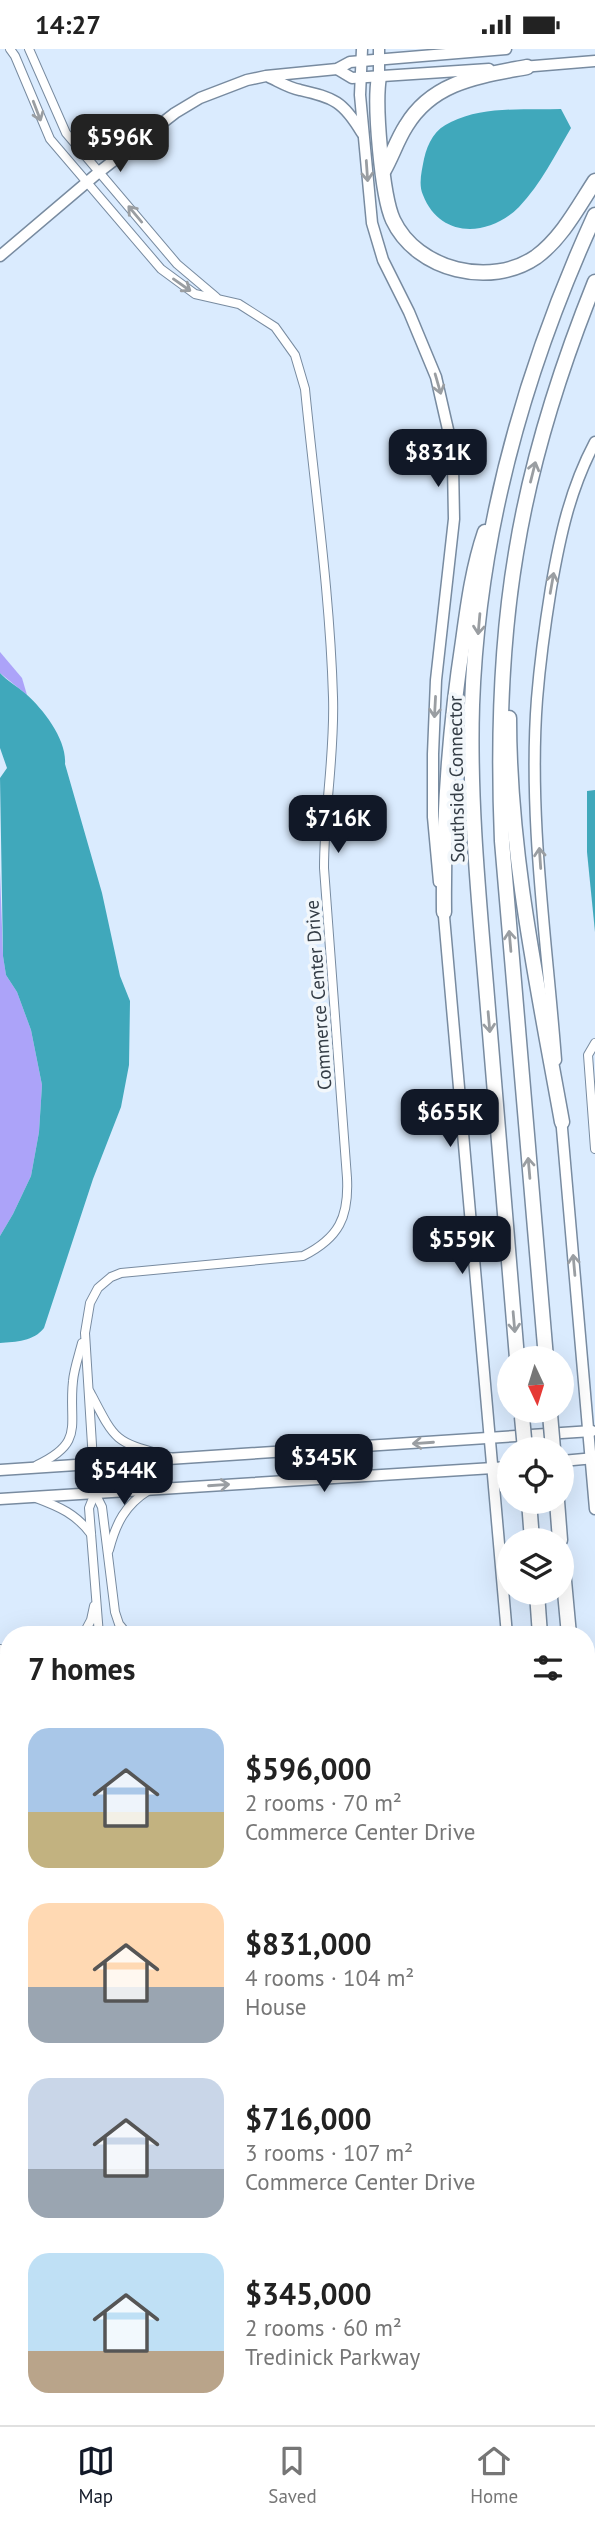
<!DOCTYPE html>
<meta charset="utf-8">
<style>
:root{--surface:#fff;--page:#f6f6f6;--text:#222;--muted:#767676;--line:#e0e0e0;--accent:#111827}
body{margin:0;font-family:"PT Sans",sans-serif;background:var(--page);color:var(--text);height:100vh;display:flex;flex-direction:column;font-size:26px;white-space:nowrap}
*{box-sizing:border-box;margin:0}
p{font-size:23px;color:var(--muted)}
.icon{flex:none;width:38px;height:38px;fill:none;stroke:currentColor;stroke-width:2;stroke-linecap:round;stroke-linejoin:round}
.map{position:relative;flex:1;overflow:hidden}
.sheet{position:absolute;left:0px;top:1577px;width:595px;height:800px;display:flex;flex-direction:column;background:var(--surface);border-radius:28px 28px 0 0;box-shadow:0 7px 28px #0002}
.sheet>*{flex:none}
.needle{width:46px;rotate:176deg}
.buttons{position:absolute;left:497px;top:1297px;display:grid;gap:14px}
.buttons a{display:grid;place-items:center;width:77px;height:77px;border-radius:50%;background:var(--surface);box-shadow:0 7px 28px #0002;font-size:35px}
.price{position:absolute;translate:-50% -60px;padding:0 16px;border-radius:14px;background:var(--accent);color:#fff;font-size:23px;line-height:46px;filter:drop-shadow(0 2px 4px #0008)}
.price::after{content:'';position:absolute;left:50%;top:42px;width:21px;height:16px;margin-left:-10px;background:inherit;clip-path:polygon(0 0,100% 0,50% 100%)}
.price.active{background:#222;color:#fff}
ul{padding:0;list-style:none}
li{display:flex;align-items:center;gap:21px;height:175px;padding:0 28px}
li span{display:grid;place-items:center;flex:none;width:196px;height:140px;border-radius:21px;color:#555}
li>.icon{margin-inline-start:auto}
span .icon{width:84px;height:84px;fill:#fffc;stroke-width:1}
li b{font-size:30px}
h2{display:flex;justify-content:space-between;align-items:center;height:84px;padding:0 28px;font-size:30px}
.status{display:flex;justify-content:space-between;align-items:center;height:49px;padding:0 35px;background:var(--surface);direction:ltr}
.status svg{height:19px;fill:currentColor}
.dock{display:flex;justify-content:space-around;align-items:center;height:98px;border-top:2px solid var(--line);background:var(--surface);font-size:19px;color:var(--muted)}
.dock a{display:grid;justify-items:center;gap:4px}
.dock .active{color:var(--accent)}
.map>svg:first-child{display:block}
</style>
<div class="status"><b>14:27</b><svg viewBox="0 0 49 12"><path d="M0 12V9h3v3zM5 12V6h3v6zM10 12V3h3v9zM15 12V0h3v12zM26 1h20v11H26zM47 4h2v5h-2z"/></svg></div>
<div class="map">
<svg width="595" height="2376" viewBox="0 0 595 2376">
<rect width="100%" height="100%" fill="#daebfe"/>
<g fill="#aca3f9">
<polygon points="0,603 22,629 27,646 0,624"/>
<polygon points="0,822 3,907 6,926 17,943 31,981 42,1036 39,1083 31,1127 13,1165 0,1187"/>
</g>
<g fill="#40a8bb">
<path d="M 561,60 L 571,79 C 555,106 541,135 519,158 C 489,188 440,190 423,146 C 418,135 422,121 424,110 C 428,93 435,80 451,73 C 484,57 525,61 561,60 Z"/>
<path d="M 0,624 C 7,632 17,637 26,645 C 44,661 67,691 65,715 L 102,844 L 120,927 L 130,952 L 129,1016 L 121,1058 L 93,1130 L 44,1279 C 34,1292 16,1293 0,1294 L 0,1187 L 13,1165 L 31,1127 L 39,1083 L 42,1036 L 31,981 L 17,943 L 6,926 L 3,907 L 0,729 L 7,719 L 0,699 Z"/>
<polygon points="595,741 595,883 587,803 587,742"/>
<polygon points="88,2368 266,2368 243,2376 88,2376"/>
<path d="M 343,2368 L 444,2368 C 414,2376 375,2371 343,2368 Z"/>
</g>
<g fill="none" stroke-linecap="round" stroke-linejoin="round">
<g stroke="#788ba0" stroke-width="10">
<g id="street">
<path d="M 10,0 L 15,7 L 50,90 L 161,220 L 195,245 L 239,255 L 275,278 L 295,306 L 305,340 C 315,442 330,545 333,648 C 335,705 324,762 324,819 L 347,1129 C 349,1168 339,1189 303,1207 L 121,1224 L 111,1228 L 98,1239 L 90,1254 L 85,1284 L 95,1444 L 89,1459 L 99,1586"/>
<polyline points="29,0 66,84 177,215 216,248"/>
<polyline points="595,994 588,1006 595,1100"/>
<path d="M 90,1343 C 117,1395 114,1392 170,1408"/>
<path d="M 37,1416 C 86,1393 68,1376 73,1332 C 74,1320 79,1306 82,1294"/>
<polyline points="95,1444 102,1458 115,1563 119,1575 128,1586"/>
<path d="M 36,1449 C 60,1458 76,1465 91,1485"/>
<path d="M 109,1501 C 116,1474 125,1456 149,1441"/>
<polyline points="83,1586 91,1571 94,1557"/>
<polyline points="0,1600 9,1602"/>
<polyline points="0,1612 9,1615"/>
<polyline points="0,1963 9,1971"/>
<polyline points="0,2141 9,2149"/>
<polyline points="0,2161 9,2152"/>
<polyline points="0,2334 9,2343"/>
<polyline points="28,2368 33,2376"/>
<polyline points="559,2376 564,2368"/>
</g>
</g>
<g stroke="#788ba0" stroke-width="13">
<g id="secondary">
<polyline points="362,0 360,46 372,174 383,211 409,263 436,328 449,385 453,416 454,470 436,631 433,705 433,768 439,833"/>
<polyline points="522,18 595,12"/>
<polyline points="337,20 352,29 489,20"/>
<path d="M 269,28 C 278,32 289,39 300,41 C 334,49 343,52 362,84"/>
<polyline points="379,28 379,0"/>
<polyline points="0,207 99,123 175,64 200,49 247,31 266,27 337,20 350,13 506,0"/>
<polyline points="443,856 507,1586"/>
<path d="M 556,1011 C 547,893 528,768 537,650 C 540,613 545,576 551,539 C 560,487 570,440 595,393"/>
<polyline points="561,1068 595,1460"/>
<polyline points="562,1412 595,1409"/>
<polyline points="0,1421 592,1382"/>
<polyline points="0,1450 509,1418"/>
<polyline points="573,2368 574,2376"/>
</g>
</g>
<g stroke="#788ba0" stroke-width="17">
<g id="highway">
<path d="M 379,28 C 374,55 382,147 393,171 C 417,222 491,239 536,208 C 562,189 578,158 595,132"/>
<path d="M 384,121 C 392,107 397,91 406,77 C 433,32 480,27 527,18"/>
<path d="M 509,669 C 509,805 538,939 562,1073"/>
<path d="M 444,863 C 443,772 449,683 463,592 C 468,556 473,518 485,483"/>
<path d="M 517,1309 C 507,1189 497,1068 487,948 C 479,851 469,754 472,656 C 478,486 524,321 595,166"/>
<path d="M 546,1309 L 502,792 C 498,696 500,599 516,504 C 531,411 560,320 595,233"/>
<polyline points="529,1452 532,1491"/>
<polyline points="557,1452 560,1491"/>
<polyline points="562,1510 569,1586"/>
<polyline points="537,1544 540,1586"/>
<polyline points="586,1805 595,1909"/>
<polyline points="586,2145 595,2251"/>
<polyline points="586,2288 595,2362"/>
</g>
</g>
<use href="#street" stroke="#fff" stroke-width="8"/>
<use href="#secondary" stroke="#fff" stroke-width="10"/>
<use href="#highway" stroke="#fff" stroke-width="14"/>
<g stroke="#788ba0" stroke-width="17" stroke-linecap="butt">
<g id="highway-bridge">
<polyline points="550,1365 553,1400"/>
<polyline points="522,1368 525,1400"/>
</g>
</g>
<use href="#highway-bridge" stroke="#fff" stroke-width="14"/>
</g>
<defs><path id="oneway-shaft" d="M-6 0H5M1.5-3L5.5 0L1.5 3" fill="none" stroke-width="1.6" stroke-linecap="round" stroke-linejoin="round" transform="scale(1.75)"/></defs>
<g stroke="#9a9ea2">
<use href="#oneway-shaft" transform="translate(37 62) rotate(69)"/>
<use href="#oneway-shaft" transform="translate(367 122) rotate(86)"/>
<use href="#oneway-shaft" transform="translate(135 165) rotate(-130)"/>
<use href="#oneway-shaft" transform="translate(182 236) rotate(35)"/>
<use href="#oneway-shaft" transform="translate(438 335) rotate(74)"/>
<use href="#oneway-shaft" transform="translate(533 423) rotate(-76)"/>
<use href="#oneway-shaft" transform="translate(552 534) rotate(-80)"/>
<use href="#oneway-shaft" transform="translate(479 575) rotate(95)"/>
<use href="#oneway-shaft" transform="translate(435 658) rotate(93)"/>
<use href="#oneway-shaft" transform="translate(540 809) rotate(-94)"/>
<use href="#oneway-shaft" transform="translate(510 892) rotate(-95)"/>
<use href="#oneway-shaft" transform="translate(489 973) rotate(85)"/>
<use href="#oneway-shaft" transform="translate(529 1119) rotate(-95)"/>
<use href="#oneway-shaft" transform="translate(574 1216) rotate(-95)"/>
<use href="#oneway-shaft" transform="translate(514 1273) rotate(85)"/>
<use href="#oneway-shaft" transform="translate(423 1394) rotate(176)"/>
<use href="#oneway-shaft" transform="translate(219 1436) rotate(-4)"/>
</g>
<g text-anchor="middle" stroke-width="7" stroke-linejoin="round" paint-order="stroke">
<g font-size="19" fill="#343d46" stroke="#f2f7fb">
<text transform="translate(456 730) rotate(-91)" y="7">Southside Connector</text>
<text transform="translate(318 946) rotate(-94)" y="7">Commerce Center Drive</text>
</g>
</g>
</svg>
<div class="buttons">
<a><svg class="needle" viewBox="-14 -14 28 28"><path d="M0-13l5 13h-10z" fill="#e53935"/><path d="M0 13l5-13h-10z" fill="#767676"/></svg></a>
<a><svg class="icon" aria-label="locate" viewBox="0 0 24 24"><circle cx="12" cy="12" r="6"/><path d="M12 2v4M12 18v4M2 12h4M18 12h4"/></svg></a>
<a><svg class="icon" aria-label="layers" viewBox="0 0 24 24"><path d="M12 4l9 5-9 5-9-5zM3 14l9 5 9-5"/></svg></a>
</div>
<b class="price active" style="left:120px;top:125px">$596K</b>
<b class="price" style="left:438px;top:440px">$831K</b>
<b class="price" style="left:338px;top:806px">$716K</b>
<b class="price" style="left:450px;top:1100px">$655K</b>
<b class="price" style="left:462px;top:1227px">$559K</b>
<b class="price" style="left:324px;top:1445px">$345K</b>
<b class="price" style="left:124px;top:1458px">$544K</b>
<section class="sheet">
<h2>7 homes<svg class="icon" aria-label="filters" viewBox="0 0 24 24"><path d="M4 7h16M4 17h16"/><circle cx="9" cy="7" r="2"/><circle cx="15" cy="17" r="2"/></svg></h2>
<ul>
<li><span style="background:linear-gradient(#a9c7e8 60%,#c2b280 0)"><svg class="icon" aria-label="home" viewBox="0 0 24 24"><path d="M3 11l9-7 9 7M6 9v11h12V9"/></svg></span><div><b>$596,000</b><p>2 rooms · 70 m²</p><p>Commerce Center Drive</p></div></li>
<li><span style="background:linear-gradient(#ffd9b3 60%,#9aa5b1 0)"><svg class="icon" aria-label="home" viewBox="0 0 24 24"><path d="M3 11l9-7 9 7M6 9v11h12V9"/></svg></span><div><b>$831,000</b><p>4 rooms · 104 m²</p><p>House</p></div></li>
<li><span style="background:linear-gradient(#c9d6e8 65%,#9aa5b1 0)"><svg class="icon" aria-label="home" viewBox="0 0 24 24"><path d="M3 11l9-7 9 7M6 9v11h12V9"/></svg></span><div><b>$716,000</b><p>3 rooms · 107 m²</p><p>Commerce Center Drive</p></div></li>
<li><span style="background:linear-gradient(#bfe0f5 70%,#b9a48a 0)"><svg class="icon" aria-label="home" viewBox="0 0 24 24"><path d="M3 11l9-7 9 7M6 9v11h12V9"/></svg></span><div><b>$345,000</b><p>2 rooms · 60 m²</p><p>Tredinick Parkway</p></div></li>
</ul>
</section>
</div>
<nav class="dock">
<a class="active"><svg class="icon" aria-label="map" viewBox="0 0 24 24"><path d="M3 6l6-2 6 2 6-2v14l-6 2-6-2-6 2zM9 4v14M15 6v14"/></svg>Map</a>
<a><svg class="icon" aria-label="saved" viewBox="0 0 24 24"><path d="M7 4h10v16l-5-4-5 4z"/></svg>Saved</a>
<a><svg class="icon" aria-label="home" viewBox="0 0 24 24"><path d="M3 11l9-7 9 7M6 9v11h12V9"/></svg>Home</a>
</nav>
